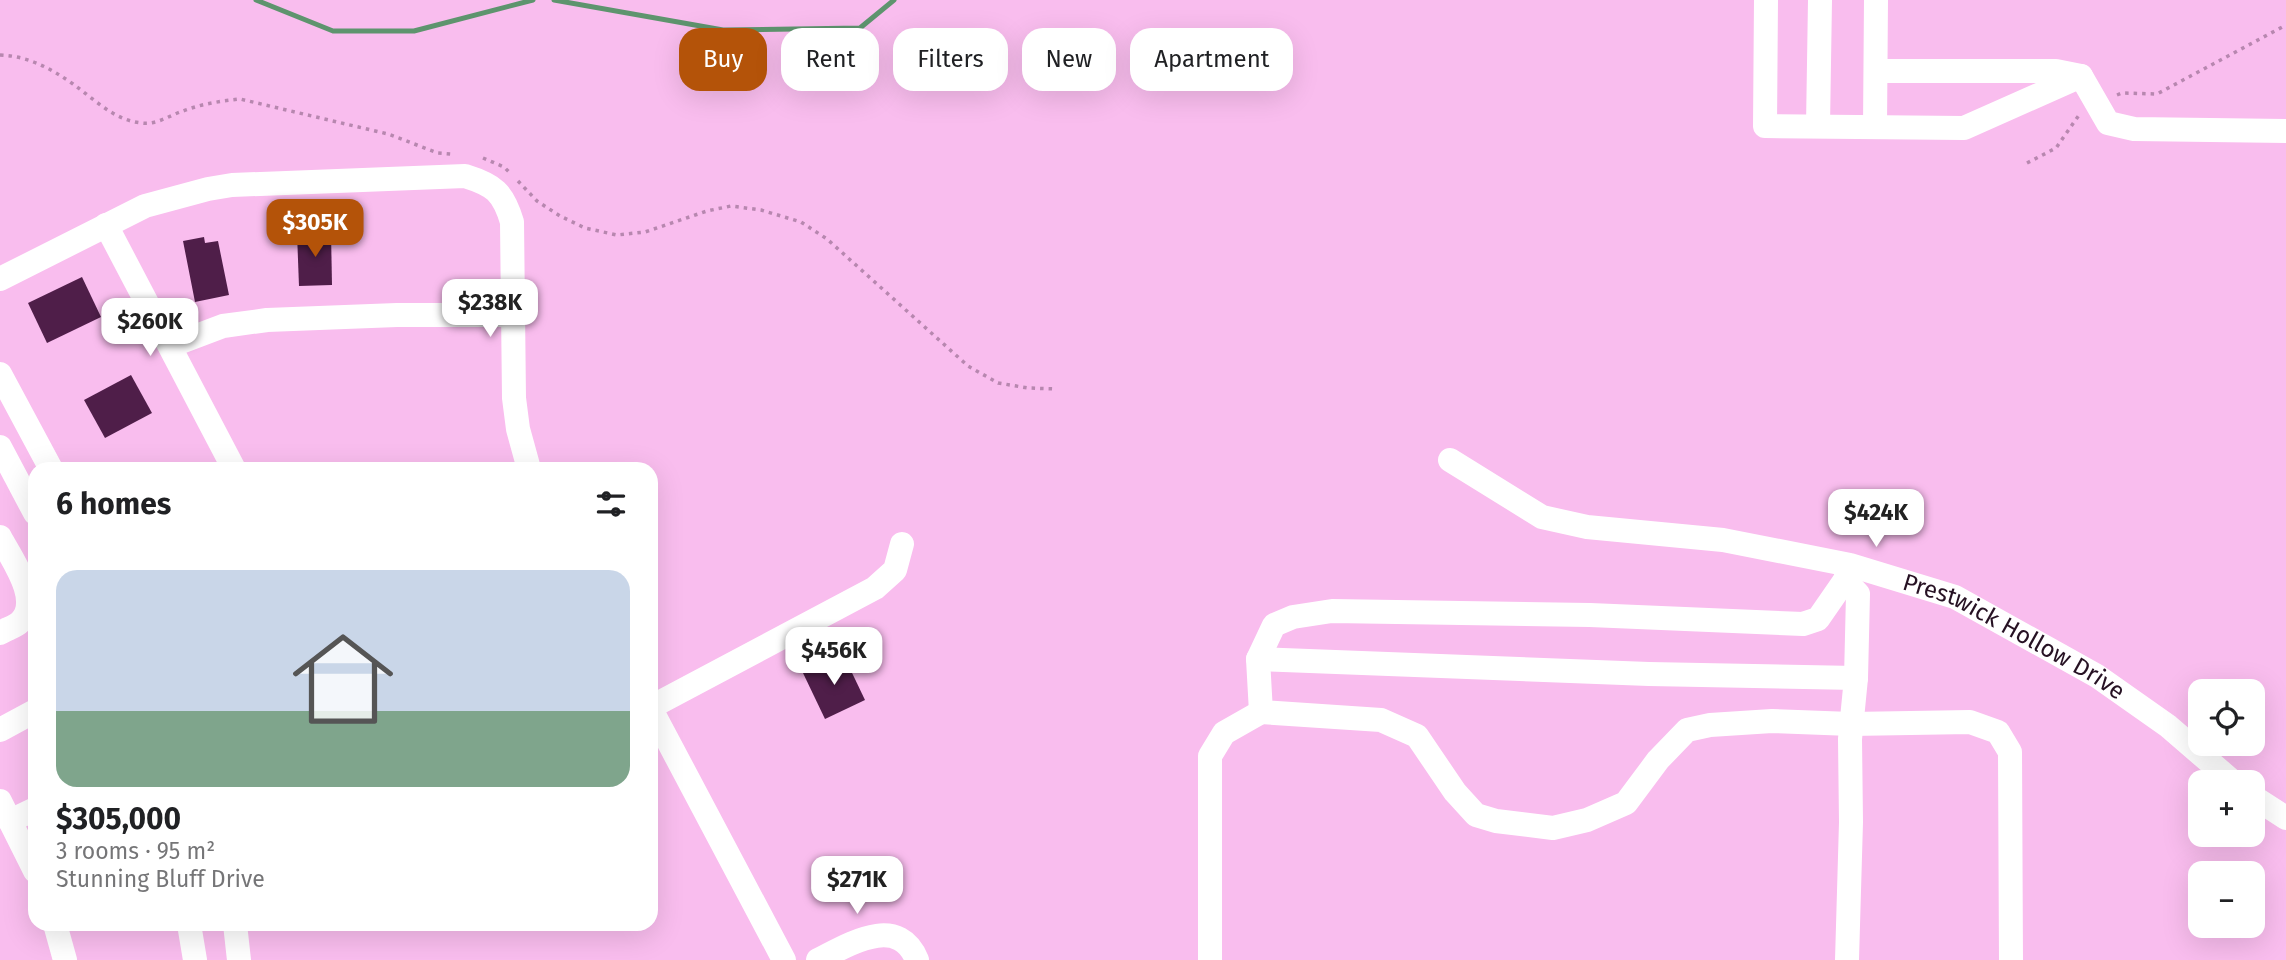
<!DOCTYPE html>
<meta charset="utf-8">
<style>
:root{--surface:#fff;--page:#f6f6f6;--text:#202124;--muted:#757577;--line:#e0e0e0;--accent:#b45309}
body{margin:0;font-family:"Fira Sans",sans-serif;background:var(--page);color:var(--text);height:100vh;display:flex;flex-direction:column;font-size:26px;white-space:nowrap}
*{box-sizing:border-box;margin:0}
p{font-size:23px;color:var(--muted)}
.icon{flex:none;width:38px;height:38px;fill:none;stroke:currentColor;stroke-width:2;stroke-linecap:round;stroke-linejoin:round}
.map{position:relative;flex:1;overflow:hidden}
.sheet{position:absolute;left:28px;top:462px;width:630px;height:469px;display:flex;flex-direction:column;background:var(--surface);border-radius:21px;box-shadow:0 7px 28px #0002}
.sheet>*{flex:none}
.guide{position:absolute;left:679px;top:28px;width:665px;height:63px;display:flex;gap:14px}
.fabs{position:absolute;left:2188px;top:679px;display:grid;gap:14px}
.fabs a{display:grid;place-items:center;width:77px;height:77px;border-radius:14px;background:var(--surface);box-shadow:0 7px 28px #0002;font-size:35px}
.price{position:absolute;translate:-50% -60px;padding:0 16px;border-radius:14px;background:#fff;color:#222;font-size:23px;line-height:46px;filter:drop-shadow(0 2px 4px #0008)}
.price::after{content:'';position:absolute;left:50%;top:42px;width:21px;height:16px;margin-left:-10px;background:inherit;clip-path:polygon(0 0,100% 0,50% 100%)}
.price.on{background:var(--accent);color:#fff}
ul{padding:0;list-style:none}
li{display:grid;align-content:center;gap:14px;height:371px;padding:0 28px}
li+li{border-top:2px solid var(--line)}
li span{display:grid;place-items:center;height:217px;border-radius:21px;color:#555}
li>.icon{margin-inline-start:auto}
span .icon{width:126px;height:126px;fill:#fffc;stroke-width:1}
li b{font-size:30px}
h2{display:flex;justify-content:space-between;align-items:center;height:84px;padding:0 28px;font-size:30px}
.pill{padding:0 24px;border-radius:21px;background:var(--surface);box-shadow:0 7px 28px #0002;font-size:24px;line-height:63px}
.pill.on{background:var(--accent);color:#fff}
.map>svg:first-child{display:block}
</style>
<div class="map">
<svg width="2286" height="960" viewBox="0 0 2286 960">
<rect width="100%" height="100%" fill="#f9bdee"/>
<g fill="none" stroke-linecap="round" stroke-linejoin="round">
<g stroke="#5e946e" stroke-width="5">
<polyline points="256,0 333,31 414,31 533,0"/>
<polyline points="554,0 723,30 860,28 894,0"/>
</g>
</g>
<g fill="#4f1e49">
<polygon points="331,232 332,285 299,286 297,233"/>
<polygon points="204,237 205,243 218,241 229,295 195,302 183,241"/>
<polygon points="82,277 101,317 47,343 28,303"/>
<polygon points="131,375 152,413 105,438 84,400"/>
<polygon points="843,654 865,700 825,719 803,673"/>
</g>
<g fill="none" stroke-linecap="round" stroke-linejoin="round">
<g stroke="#b787af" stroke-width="3.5" stroke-dasharray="3.5 5" stroke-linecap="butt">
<path d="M 0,55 C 28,56 50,68 73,84 C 94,99 115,121 142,123 C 157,125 170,115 183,111 C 201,104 221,101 240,99 L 388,134 L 438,153 L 451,154"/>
<polyline points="2117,95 2122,93 2157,94 2286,25"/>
<polyline points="483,158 504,167 510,173"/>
<polyline points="2027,163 2056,148 2079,115"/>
<polyline points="518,181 537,201 560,216 585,228 617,235 645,232 707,211 731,206 761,210 801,222 827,239 968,366 998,383 1028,388 1057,389"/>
</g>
<g stroke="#fff" stroke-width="24">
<polyline points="1766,0 1765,126 1964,128 2081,76"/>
<polyline points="1876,71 2056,71 2081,76 2108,123 2134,129 2286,131"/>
<polyline points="1818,126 1820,0"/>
<polyline points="1875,127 1876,0"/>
<polyline points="106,225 234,469"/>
<path d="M 0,279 L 145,206 L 208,189 L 232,185 L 465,176 C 494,185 503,192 512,222 L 514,398 L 518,429 L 529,469"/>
<polyline points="170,346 223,326 267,320 397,315 512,315"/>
<polyline points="0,374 51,469"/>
<polyline points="0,447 35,513"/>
<path id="s1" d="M 1450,460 L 1542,517 L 1587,527 L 1723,540 L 1850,565 L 1955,597 L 2097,676 L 2168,726 L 2233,782"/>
<path d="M 0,537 C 11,558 43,601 20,622 C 15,627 6,629 0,633"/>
<polyline points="1845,580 1818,619 1803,624 1590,615 1332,611 1293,617 1274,625 1258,659 1261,712 1381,720 1417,736 1455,792 1476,815 1496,821 1553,828 1587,820 1626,803 1658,760 1687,730 1710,725 1772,721 1851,724 1970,722 1998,732 2010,752 2011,960"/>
<polyline points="1258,659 1649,674 1856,678"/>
<polyline points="651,707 875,588 895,570 902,544"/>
<polyline points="651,709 784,960"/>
<polyline points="0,730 35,711"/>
<polyline points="2252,796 2286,818"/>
<polyline points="0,801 35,871"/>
<polyline points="10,821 35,809"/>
<polyline points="55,924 65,960"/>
<polyline points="189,924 195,960"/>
<polyline points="235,924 239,960"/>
<path d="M 818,960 C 848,945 898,913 917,960"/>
<polyline points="1210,960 1210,756 1224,733 1261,712"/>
<polyline points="1847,960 1851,822 1850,739 1856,678 1858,594 1845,580 1850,566"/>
</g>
</g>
<g text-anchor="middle" stroke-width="7" stroke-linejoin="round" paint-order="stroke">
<g font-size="24" fill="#261123" stroke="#ffcef6">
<text dy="8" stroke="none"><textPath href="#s1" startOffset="600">Prestwick Hollow Drive</textPath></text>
</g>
</g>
</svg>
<div class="fabs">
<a><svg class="icon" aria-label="locate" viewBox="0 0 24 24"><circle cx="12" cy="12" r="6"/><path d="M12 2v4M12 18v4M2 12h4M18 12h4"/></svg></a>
<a>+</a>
<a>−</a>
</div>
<b class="price on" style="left:315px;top:259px">$305K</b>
<b class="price" style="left:490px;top:339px">$238K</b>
<b class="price" style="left:150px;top:358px">$260K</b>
<b class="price" style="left:1876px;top:549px">$424K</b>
<b class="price" style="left:834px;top:687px">$456K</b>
<b class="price" style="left:857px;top:916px">$271K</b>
<div class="guide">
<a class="pill on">Buy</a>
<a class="pill">Rent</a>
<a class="pill">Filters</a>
<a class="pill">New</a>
<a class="pill">Apartment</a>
</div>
<section class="sheet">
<h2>6 homes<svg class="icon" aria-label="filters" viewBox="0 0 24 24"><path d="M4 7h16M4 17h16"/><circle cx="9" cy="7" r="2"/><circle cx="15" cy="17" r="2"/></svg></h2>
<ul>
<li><span style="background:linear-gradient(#c9d6e8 65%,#7fa58c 0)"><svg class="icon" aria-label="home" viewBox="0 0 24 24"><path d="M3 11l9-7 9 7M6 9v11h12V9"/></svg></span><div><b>$305,000</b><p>3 rooms · 95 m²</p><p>Stunning Bluff Drive</p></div></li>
</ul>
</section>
</div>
